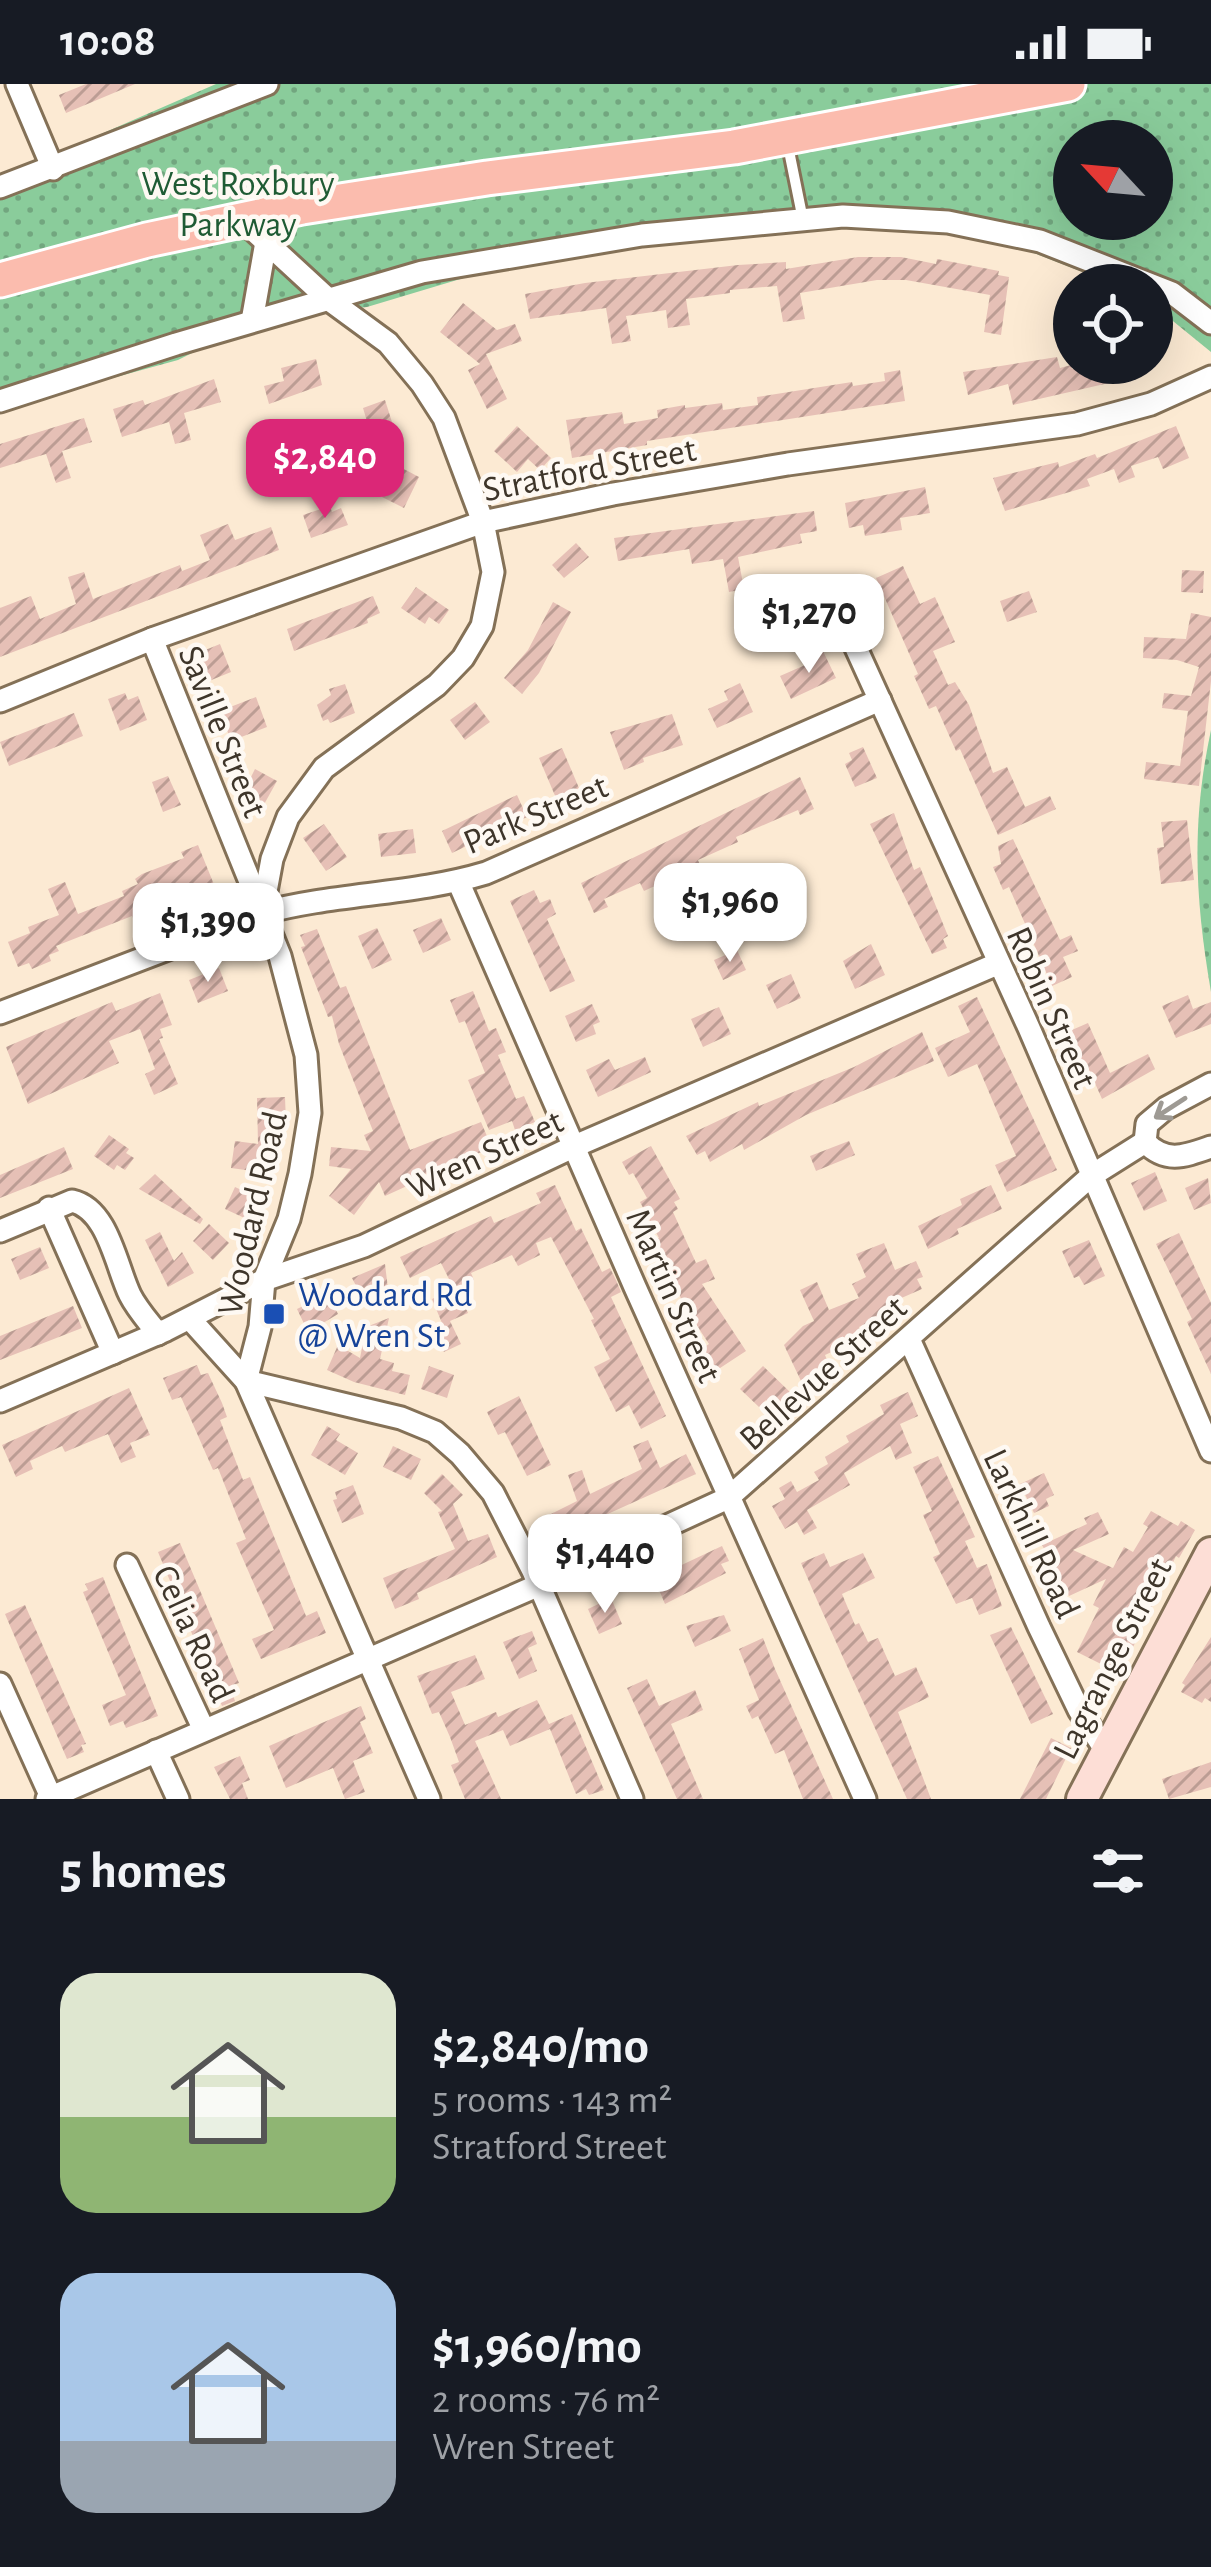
<!DOCTYPE html>
<meta charset="utf-8">
<style>
:root{--surface:#171b24;--page:#20242c;--text:#f1f3f6;--muted:#9ea1a6;--accent:#db2777}
body{margin:0;font-family:"Alegreya Sans",sans-serif;background:var(--page);color:var(--text);height:100vh;display:flex;flex-direction:column;font-size:45px;white-space:nowrap}
*{box-sizing:border-box;margin:0}
p{font-size:39px;color:var(--muted)}
.icon{flex:none;width:66px;height:66px;fill:none;stroke:currentColor;stroke-width:2;stroke-linecap:round;stroke-linejoin:round}
.map{position:relative;height:1715px;overflow:hidden}
.panel{display:flex;flex-direction:column;background:var(--surface);flex:1}
.panel>*{flex:none}
.needle{width:78px;rotate:296deg}
.controls{position:absolute;left:1053px;top:36px;display:grid;gap:24px}
.controls a{display:grid;place-items:center;width:120px;height:120px;border-radius:50%;background:var(--surface);box-shadow:0 12px 48px #0002;font-size:60px}
.price{position:absolute;translate:-50% -102px;padding:0 27px;border-radius:24px;background:#fff;color:#222;font-size:39px;line-height:78px;filter:drop-shadow(0 3px 6px #0008)}
.price::after{content:'';position:absolute;left:50%;top:72px;width:36px;height:27px;margin-left:-18px;background:inherit;clip-path:polygon(0 0,100% 0,50% 100%)}
.price.selected{background:var(--accent);color:#fff}
ul{padding:0;list-style:none}
li{display:flex;align-items:center;gap:36px;height:300px;padding:0 60px}
li span{display:grid;place-items:center;flex:none;width:336px;height:240px;border-radius:36px;color:#555}
li>.icon{margin-inline-start:auto}
span .icon{width:144px;height:144px;fill:#fffc;stroke-width:1}
li b{font-size:51px}
h2{display:flex;justify-content:space-between;align-items:center;height:144px;padding:0 60px;font-size:51px}
.status{display:flex;justify-content:space-between;align-items:center;height:84px;padding:0 60px;background:var(--surface);direction:ltr}
.status svg{height:33px;fill:currentColor}
.map>svg:first-child{display:block}
</style>
<div class="status"><b>10:08</b><svg viewBox="0 0 49 12"><path d="M0 12V9h3v3zM5 12V6h3v6zM10 12V3h3v9zM15 12V0h3v12zM26 1h20v11H26zM47 4h2v5h-2z"/></svg></div>
<div class="map">
<svg width="1211" height="1715" viewBox="0 0 1211 1715">
<defs>
<pattern id="park-dots" width="8" height="8" patternUnits="userSpaceOnUse" patternTransform="scale(3)"><rect width="8" height="8" fill="#8acc9b"/><path d="M2 2h.1M6 6h.1" fill="none" stroke="#72a67f" stroke-width="1.8" stroke-linecap="round"/></pattern>
<pattern id="building-hatch" width="6" height="6" patternUnits="userSpaceOnUse" patternTransform="scale(3)"><rect width="6" height="6" fill="#e6c0b6"/><path d="M-1 1l2-2M0 6l6-6M5 7l2-2" fill="none" stroke="#bc9d94"/></pattern>
</defs>
<rect width="100%" height="100%" fill="#fcead3"/>
<g fill="url(#park-dots)" fill-rule="evenodd">
<path d="M 216,0 L 1211,0 L 1211,268 L 1152,220 L 1152,201 L 1116,201 L 1034,169 L 921,142 L 790,133 L 497,184 L 367,223 L 260,235 L 178,276 L 0,325 L 0,94 ZM 1074,57 L 1152,57 L 1152,135 L 1074,135 Z"/>
<path d="M 1211,646 L 1211,908 C 1195,815 1191,739 1211,646 Z"/>
</g>
<g fill="url(#building-hatch)">
<polygon points="86,0 135,0 66,29 59,11"/>
<polygon points="858,173 901,173 936,180 937,175 999,187 998,191 1009,193 1001,251 984,248 990,211 906,196 877,196 800,209 805,235 783,238 777,202 730,206 730,209 686,215 690,241 668,244 666,226 626,232 631,257 612,260 606,224 530,235 525,210 585,199 738,181 786,178 786,185"/>
<polygon points="463,219 497,246 515,240 522,257 486,270 507,315 487,325 468,286 480,280 440,248"/>
<polygon points="1057,273 1060,284 1071,281 1072,285 1118,279 1122,296 1013,321 1008,300 968,311 963,288"/>
<polygon points="316,275 322,301 269,320 264,302 284,297 281,284"/>
<polygon points="900,286 905,317 647,357 647,361 572,374 566,336 622,328 624,340 658,334 657,326 685,321 685,324 722,319 723,326 758,321 757,313 852,298 853,302 885,297 884,289"/>
<polygon points="214,295 221,318 184,329 191,356 175,360 169,338 122,353 113,325 143,316 145,321"/>
<polygon points="385,316 398,357 375,364 363,324"/>
<polygon points="84,334 92,358 62,367 71,394 56,399 46,370 0,384 0,360"/>
<polygon points="517,342 551,374 540,386 528,375 517,388 494,367"/>
<polygon points="1176,342 1189,374 1163,385 1158,373 1131,382 1135,393 1119,399 1114,385 1087,395 1090,402 1005,427 993,394 1058,378 1059,383 1095,370 1097,374"/>
<polygon points="398,382 419,393 404,424 382,413"/>
<polygon points="925,403 930,429 900,434 902,446 865,452 863,441 849,444 845,419"/>
<polygon points="330,422 332,428 341,424 348,441 311,454 303,431"/>
<polygon points="814,427 817,447 800,450 802,459 738,473 744,505 729,508 723,475 692,480 689,465 618,477 614,454"/>
<polygon points="228,440 235,456 271,443 279,466 0,573 0,524 31,512 40,535 76,520 68,493 84,488 93,515 180,481 182,487 210,476 200,451"/>
<polygon points="576,459 589,473 564,494 552,481"/>
<polygon points="903,482 920,520 935,513 955,558 933,567 948,601 955,598 969,621 993,689 1007,683 1025,723 1050,712 1056,725 998,751 960,665 956,667 936,622 929,625 914,592 918,590 876,494"/>
<polygon points="1182,486 1204,487 1203,509 1181,508"/>
<polygon points="416,503 449,526 439,540 429,533 425,540 401,524"/>
<polygon points="1029,507 1037,528 1007,538 1000,517"/>
<polygon points="373,512 380,529 367,535 368,539 294,567 287,545"/>
<polygon points="553,518 571,528 539,589 522,610 504,594 528,566"/>
<polygon points="797,518 808,544 783,555 771,529"/>
<polygon points="1191,529 1211,533 1211,597 1199,702 1144,695 1146,678 1180,682 1188,627 1162,624 1164,609 1191,612 1199,583 1177,576 1143,574 1144,553 1186,555"/>
<polygon points="220,560 231,588 209,597 198,569"/>
<polygon points="822,565 836,594 791,615 780,592 812,578 809,571"/>
<polygon points="740,599 753,628 717,644 708,625 728,616 724,607"/>
<polygon points="345,600 355,629 330,639 328,635 323,637 317,621 331,611 329,605"/>
<polygon points="125,609 128,616 138,612 147,636 120,647 108,615"/>
<polygon points="256,613 267,643 231,657 220,627"/>
<polygon points="475,618 490,638 465,656 450,636"/>
<polygon points="74,629 83,652 9,682 0,658"/>
<polygon points="672,630 683,661 643,674 644,678 624,686 610,648"/>
<polygon points="863,663 877,694 855,703 845,680 852,676 849,669"/>
<polygon points="562,664 579,704 556,714 539,674"/>
<polygon points="255,685 277,697 262,724 241,713"/>
<polygon points="168,692 181,721 163,728 152,698"/>
<polygon points="800,693 814,725 800,731 798,726 736,753 738,758 698,776 700,781 644,807 640,799 604,815 608,823 594,829 581,799"/>
<polygon points="517,711 527,733 452,769 442,747"/>
<polygon points="894,729 914,786 920,783 948,852 943,855 947,864 932,870 870,740"/>
<polygon points="1187,736 1194,796 1161,800 1157,764 1164,763 1161,738"/>
<polygon points="324,740 347,773 326,787 303,754"/>
<polygon points="413,745 416,769 381,773 378,750"/>
<polygon points="1013,755 1060,856 1071,851 1078,867 1063,873 1072,893 1052,902 1009,803 1003,806 993,783 1001,780 998,762"/>
<polygon points="198,761 217,808 135,838 132,832 56,862 59,867 49,871 51,877 32,885 29,879 18,883 8,858 30,849 28,843 59,831 48,805 65,798 78,830 124,812 122,807 138,800 135,795 142,790 184,774 181,768"/>
<polygon points="534,806 540,819 550,815 556,830 547,835 575,897 550,908 510,817"/>
<polygon points="765,823 774,843 752,853 743,832"/>
<polygon points="441,834 451,856 423,869 413,846"/>
<polygon points="377,844 392,876 372,885 358,852"/>
<polygon points="317,845 340,904 346,902 410,1066 481,1038 492,1064 405,1098 407,1102 385,1112 379,1098 354,1131 329,1112 351,1085 329,1082 331,1063 371,1067 364,1051 373,1047 339,960 332,932 328,933 301,863 305,862 300,851"/>
<polygon points="871,860 885,891 855,905 843,877"/>
<polygon points="737,866 746,886 723,896 714,876"/>
<polygon points="219,884 228,907 198,919 189,896"/>
<polygon points="791,890 801,914 777,925 766,901"/>
<polygon points="473,907 489,947 496,944 506,968 498,971 516,1015 524,1012 535,1038 515,1046 512,1037 489,1046 468,996 485,989 465,937 459,939 450,916"/>
<polygon points="160,909 172,941 160,945 163,954 159,955 178,1000 154,1011 145,990 155,985 140,945 109,957 119,979 28,1020 6,963 112,918 116,927"/>
<polygon points="1188,911 1193,925 1211,918 1211,940 1176,954 1162,922"/>
<polygon points="977,913 1057,1086 1007,1108 995,1081 1016,1072 977,980 948,993 935,964 970,948 958,922"/>
<polygon points="592,920 600,938 593,941 596,950 576,958 565,932"/>
<polygon points="719,923 731,950 703,963 691,935"/>
<polygon points="1088,939 1110,989 1148,970 1155,985 1102,1015 1086,979 1079,982 1065,949"/>
<polygon points="922,948 934,977 806,1031 744,1066 742,1060 710,1078 705,1067 697,1071 686,1052 758,1018 759,1022 854,983"/>
<polygon points="645,973 651,988 598,1013 586,986 609,975 615,986"/>
<polygon points="285,1013 286,1039 274,1039 266,1089 231,1084 235,1057 258,1060 257,1014"/>
<polygon points="109,1051 129,1065 126,1069 134,1074 125,1086 117,1081 114,1086 94,1072"/>
<polygon points="849,1057 855,1071 816,1087 810,1072"/>
<polygon points="651,1062 680,1115 674,1118 678,1125 673,1128 696,1179 706,1175 715,1195 702,1200 746,1267 717,1286 703,1264 709,1260 684,1222 656,1155 659,1154 640,1118 647,1114 633,1089 629,1091 622,1078"/>
<polygon points="64,1063 73,1085 0,1114 0,1091"/>
<polygon points="1155,1088 1167,1117 1144,1127 1131,1099"/>
<polygon points="155,1090 203,1135 200,1140 139,1105"/>
<polygon points="1208,1094 1211,1119 1194,1126 1185,1104"/>
<polygon points="555,1101 576,1147 581,1144 602,1188 610,1184 616,1196 621,1208 611,1213 666,1332 641,1345 629,1321 616,1328 594,1283 610,1275 591,1236 594,1235 551,1153 536,1159 540,1171 518,1182 512,1171 471,1189 474,1196 457,1204 468,1229 450,1237 461,1260 444,1268 433,1243 442,1239 432,1215 454,1205 441,1179 410,1194 400,1173 491,1132 494,1139 541,1119 536,1109"/>
<polygon points="991,1101 1002,1125 957,1145 959,1150 928,1165 918,1142 962,1121 960,1115"/>
<polygon points="235,1103 261,1115 251,1137 225,1125"/>
<polygon points="209,1140 229,1159 213,1176 193,1157"/>
<polygon points="160,1148 174,1177 182,1168 194,1189 168,1203 145,1156"/>
<polygon points="1179,1149 1211,1219 1211,1290 1187,1238 1192,1235 1156,1160"/>
<polygon points="1089,1156 1105,1192 1084,1201 1079,1192 1074,1194 1062,1167"/>
<polygon points="884,1159 895,1186 916,1177 923,1193 917,1195 922,1205 890,1219 894,1227 859,1243 864,1253 825,1271 830,1283 801,1297 784,1261 803,1242 814,1237 800,1206 817,1198 829,1226 859,1214 852,1200 866,1193 856,1170"/>
<polygon points="40,1163 49,1184 20,1196 11,1175"/>
<polygon points="385,1180 388,1205 364,1217 352,1194"/>
<polygon points="328,1210 338,1230 308,1248 297,1225"/>
<polygon points="73,1222 82,1244 0,1276 0,1252"/>
<polygon points="389,1234 380,1275 394,1279 392,1287 410,1291 405,1311 354,1298 327,1286 338,1261 360,1274 366,1243"/>
<polygon points="197,1281 201,1291 208,1289 222,1319 227,1333 220,1336 243,1396 250,1393 306,1532 317,1527 326,1549 261,1575 252,1555 274,1546 236,1459 246,1455 218,1384 213,1386 181,1313 172,1316 163,1294"/>
<polygon points="429,1282 454,1291 447,1314 421,1305"/>
<polygon points="763,1282 791,1309 775,1325 766,1316 759,1323 740,1305"/>
<polygon points="129,1304 150,1351 130,1359 136,1373 121,1379 108,1350 65,1368 62,1362 30,1377 33,1385 16,1393 2,1361"/>
<polygon points="908,1308 918,1332 900,1340 912,1369 896,1376 890,1362 844,1389 850,1401 807,1426 817,1444 804,1451 797,1438 785,1445 772,1422 785,1415 779,1404 791,1397 797,1408 819,1396 814,1388 828,1380 825,1373 849,1358 846,1352 884,1330 880,1321"/>
<polygon points="519,1312 551,1381 527,1392 505,1348 498,1351 487,1328"/>
<polygon points="327,1342 340,1350 336,1356 358,1369 345,1391 311,1371"/>
<polygon points="648,1356 660,1384 686,1370 696,1390 559,1452 549,1431 577,1417 568,1391 582,1386 590,1410 642,1385 633,1362"/>
<polygon points="393,1362 421,1375 411,1396 383,1383"/>
<polygon points="938,1372 975,1453 965,1457 977,1484 987,1480 1002,1522 979,1531 972,1514 956,1520 933,1473 940,1470 923,1431 932,1427 913,1383"/>
<polygon points="1044,1389 1054,1411 1046,1415 1049,1422 1034,1429 1020,1400"/>
<polygon points="442,1390 463,1411 453,1420 468,1457 488,1450 497,1473 417,1509 419,1515 395,1525 383,1494 455,1465 438,1428 442,1427 424,1409"/>
<polygon points="353,1401 364,1430 342,1439 333,1416 337,1415 335,1408"/>
<polygon points="1151,1427 1178,1442 1181,1437 1195,1446 1179,1474 1176,1472 1126,1578 1119,1574 1113,1586 1077,1568 1099,1524 1093,1521 1106,1495 1069,1512 1042,1461 1087,1440 1084,1434 1098,1428 1109,1450 1073,1466 1113,1484 1124,1463 1133,1468 1148,1443 1143,1440"/>
<polygon points="180,1459 239,1599 230,1602 235,1617 222,1622 158,1468"/>
<polygon points="722,1462 729,1477 721,1480 726,1489 665,1520 654,1494"/>
<polygon points="824,1469 830,1483 863,1469 875,1494 842,1510 855,1541 859,1539 868,1558 878,1554 895,1592 916,1583 929,1613 898,1628 931,1715 907,1715 817,1516 801,1479"/>
<polygon points="103,1493 158,1632 126,1644 123,1637 110,1642 102,1621 126,1611 83,1508 88,1506 85,1500"/>
<polygon points="611,1514 622,1540 599,1550 588,1525"/>
<polygon points="25,1521 86,1660 81,1661 84,1668 67,1675 5,1530"/>
<polygon points="724,1531 731,1547 695,1563 686,1542"/>
<polygon points="1011,1543 1053,1630 1031,1640 990,1551"/>
<polygon points="532,1547 537,1560 528,1564 537,1587 519,1595 503,1558"/>
<polygon points="1211,1553 1211,1618 1205,1614 1202,1619 1181,1608 1185,1601 1182,1599"/>
<polygon points="763,1554 775,1585 833,1715 803,1715 784,1666 775,1670 758,1632 752,1635 746,1622 759,1616 739,1565"/>
<polygon points="475,1571 485,1595 451,1608 465,1641 496,1628 498,1633 537,1616 549,1640 572,1630 604,1706 589,1711 586,1705 576,1710 550,1645 510,1662 503,1646 475,1657 501,1715 465,1715 451,1681 459,1678 450,1653 439,1628 432,1630 417,1592"/>
<polygon points="647,1595 659,1622 695,1606 703,1626 671,1640 703,1715 677,1715 627,1604"/>
<polygon points="361,1622 366,1635 360,1638 373,1669 353,1677 365,1708 345,1715 333,1684 286,1704 269,1662"/>
<polygon points="1051,1654 1071,1664 1046,1715 1020,1715"/>
<polygon points="240,1672 250,1696 242,1699 248,1715 230,1715 214,1683"/>
<polygon points="1211,1678 1211,1703 1169,1715 1162,1695"/>
</g>
<g fill="none" stroke-linecap="round" stroke-linejoin="round">
<g stroke="#847157" stroke-width="16">
<polyline id="lane" points="787,57 803,136"/>
</g>
<g stroke="#847157" stroke-width="27">
<g id="street">
<polyline points="17,0 53,85"/>
<polyline points="0,103 267,0"/>
<polyline points="240,134 328,215 388,259 422,300 444,334 483,438 493,488 482,542 463,574 437,601 324,684 288,733 272,775 262,829"/>
<polyline points="252,237 266,158"/>
<polyline points="0,317 176,260 422,188 642,151 843,132 948,138 1040,157 1172,209 1211,239"/>
<polyline points="831,509 1029,944 1211,1367"/>
<polyline points="152,555 280,872 306,971 310,1029 300,1090 289,1135 264,1196 260,1243 246,1297 429,1715"/>
<polyline points="0,617 152,555 483,438 613,410 788,380 1077,340 1151,320 1211,293"/>
<polyline points="458,797 635,1203 865,1715"/>
<path d="M 0,929 L 262,829 C 335,809 413,811 486,789 L 880,616"/>
<polyline points="1145,1058 1147,1040 1166,1024 1211,1000"/>
<path d="M 1145,1058 C 1166,1080 1185,1072 1211,1063"/>
<polyline points="49,1124 113,1269"/>
<path d="M 0,1147 L 72,1117 C 108,1125 116,1182 130,1211 C 137,1225 148,1237 158,1250"/>
<polyline points="190,1235 246,1297 401,1334 435,1348 460,1370 493,1409 533,1487 632,1715"/>
<polyline points="909,1255 1039,1543 1079,1626 1106,1667"/>
<polyline points="0,1317 166,1246 264,1196 364,1162 575,1062 997,880"/>
<polyline points="127,1481 204,1646"/>
<polyline points="0,1600 51,1713"/>
<polyline points="156,1667 178,1715"/>
<polyline points="47,1715 539,1501 728,1414 1091,1092 1145,1058"/>
</g>
</g>
<g stroke="#847157" stroke-width="36">
<polyline id="secondary" points="1082,1715 1211,1469"/>
</g>
<g stroke="#fff" stroke-width="39">
<polyline id="primary" points="0,196 147,156 302,123 487,94 734,63 1068,0"/>
</g>
<use href="#lane" stroke="#fff" stroke-width="10"/>
<use href="#street" stroke="#fff" stroke-width="21"/>
<use href="#secondary" stroke="#fdded6" stroke-width="30"/>
<use href="#primary" stroke="#fbbcae" stroke-width="33"/>
</g>
<defs><path id="oneway-shaft" d="M-6 0H5M1.5-3L5.5 0L1.5 3" fill="none" stroke-width="1.6" stroke-linecap="round" stroke-linejoin="round" transform="scale(3)"/></defs>
<use stroke="#9e9a94" href="#oneway-shaft" transform="translate(1170 1024) rotate(147)"/>
<rect fill="#1a4fb4" stroke="#fef9f3" stroke-width="4.5" x="262" y="1218" width="24" height="24" rx="6"/>
<g text-anchor="middle" stroke-width="9" stroke-linejoin="round" paint-order="stroke">
<g font-size="36" fill="#1f5b34" stroke="#fef9f3">
<text x="238" y="111">West Roxbury<tspan x="238" dy="41">Parkway</tspan></text>
</g>
<g font-size="36" fill="#3e352a" stroke="#fef9f3">
<text transform="translate(589 384) rotate(-11)" y="13">Stratford Street</text>
<text transform="translate(224 647) rotate(68)" y="13">Saville Street</text>
<text transform="translate(535 729) rotate(-23)" y="13">Park Street</text>
<text transform="translate(1053 923) rotate(66)" y="13">Robin Street</text>
<text transform="translate(484 1069) rotate(-25)" y="13">Wren Street</text>
<text transform="translate(251 1129) rotate(-77)" y="13">Woodard Road</text>
<text transform="translate(675 1211) rotate(66)" y="13">Martin Street</text>
<text transform="translate(822 1288) rotate(-42)" y="13">Bellevue Street</text>
<text transform="translate(1033 1449) rotate(65)" y="13">Larkhill Road</text>
<text transform="translate(195 1549) rotate(65)" y="13">Celia Road</text>
<text transform="translate(1111 1574) rotate(-63)" y="13">Lagrange Street</text>
</g>
<g font-size="36" fill="#164399" stroke="#fef9f3" text-anchor="start">
<text x="298" y="1222">Woodard Rd<tspan x="298" dy="41">@ Wren St</tspan></text>
</g>
</g>
</svg>
<div class="controls">
<a><svg class="needle" viewBox="-14 -14 28 28"><path d="M0-13l5 13h-10z" fill="#e53935"/><path d="M0 13l5-13h-10z" fill="#9ea1a6"/></svg></a>
<a><svg class="icon" aria-label="locate" viewBox="0 0 24 24"><circle cx="12" cy="12" r="6"/><path d="M12 2v4M12 18v4M2 12h4M18 12h4"/></svg></a>
</div>
<b class="price selected" style="left:325px;top:437px">$2,840</b>
<b class="price" style="left:809px;top:592px">$1,270</b>
<b class="price" style="left:730px;top:881px">$1,960</b>
<b class="price" style="left:208px;top:901px">$1,390</b>
<b class="price" style="left:605px;top:1532px">$1,440</b>
</div>
<section class="panel">
<h2>5 homes<svg class="icon" aria-label="filters" viewBox="0 0 24 24"><path d="M4 7h16M4 17h16"/><circle cx="9" cy="7" r="2"/><circle cx="15" cy="17" r="2"/></svg></h2>
<ul>
<li><span style="background:linear-gradient(#dfe7d0 60%,#8fb573 0)"><svg class="icon" aria-label="home" viewBox="0 0 24 24"><path d="M3 11l9-7 9 7M6 9v11h12V9"/></svg></span><div><b>$2,840/mo</b><p>5 rooms · 143 m²</p><p>Stratford Street</p></div></li>
<li><span style="background:linear-gradient(#a9c7e8 70%,#9aa5b1 0)"><svg class="icon" aria-label="home" viewBox="0 0 24 24"><path d="M3 11l9-7 9 7M6 9v11h12V9"/></svg></span><div><b>$1,960/mo</b><p>2 rooms · 76 m²</p><p>Wren Street</p></div></li>
</ul>
</section>
